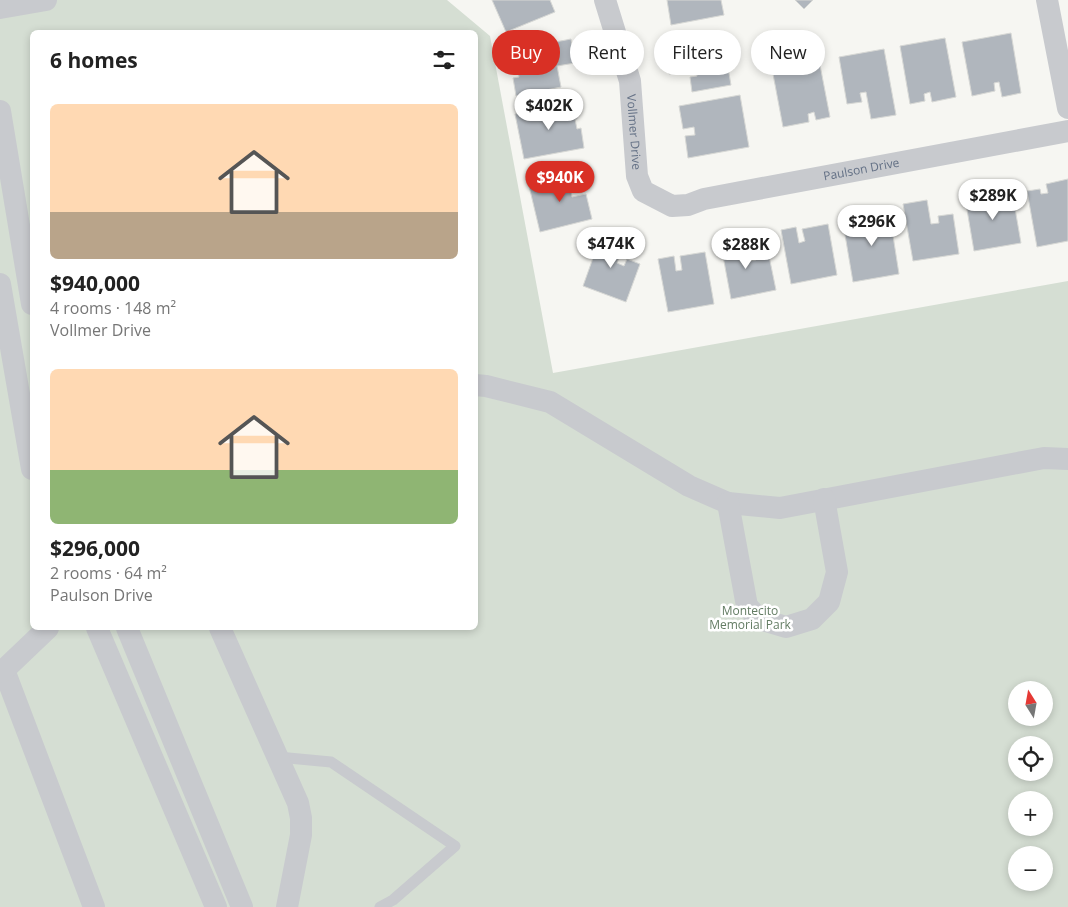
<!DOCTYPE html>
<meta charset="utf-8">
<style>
:root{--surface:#fff;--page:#f6f6f6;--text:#222;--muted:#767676;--accent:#d93025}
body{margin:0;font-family:"Open Sans",sans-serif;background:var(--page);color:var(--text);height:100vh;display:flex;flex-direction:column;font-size:19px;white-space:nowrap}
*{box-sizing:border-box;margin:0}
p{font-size:16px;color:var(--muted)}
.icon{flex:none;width:28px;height:28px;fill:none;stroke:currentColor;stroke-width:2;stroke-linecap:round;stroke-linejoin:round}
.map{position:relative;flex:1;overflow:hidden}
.sheet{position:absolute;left:30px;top:30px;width:448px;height:600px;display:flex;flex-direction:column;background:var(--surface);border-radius:8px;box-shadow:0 2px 8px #0003}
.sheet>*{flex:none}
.hud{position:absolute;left:492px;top:30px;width:475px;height:45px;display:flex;gap:10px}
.needle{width:32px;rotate:349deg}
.controls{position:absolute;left:1008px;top:681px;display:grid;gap:10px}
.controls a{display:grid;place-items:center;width:45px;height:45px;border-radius:50%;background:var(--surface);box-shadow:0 2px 8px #0003;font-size:25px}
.price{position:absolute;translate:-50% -42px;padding:0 11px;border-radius:18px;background:#fff;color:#222;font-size:16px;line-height:32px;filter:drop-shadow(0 1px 2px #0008)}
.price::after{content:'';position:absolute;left:50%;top:30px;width:15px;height:11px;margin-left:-8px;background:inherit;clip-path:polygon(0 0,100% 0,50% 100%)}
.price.active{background:var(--accent);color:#fff}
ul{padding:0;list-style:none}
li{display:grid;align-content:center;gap:10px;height:265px;padding:0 20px}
li span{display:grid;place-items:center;height:155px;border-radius:8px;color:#555}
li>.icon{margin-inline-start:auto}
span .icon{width:90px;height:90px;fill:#fffc;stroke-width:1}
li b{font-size:21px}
h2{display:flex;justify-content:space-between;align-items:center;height:60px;padding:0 20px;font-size:21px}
.tag{padding:0 18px;border-radius:22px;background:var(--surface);box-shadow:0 2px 8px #0003;font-size:18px;line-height:45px}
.tag.active{background:var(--accent);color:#fff}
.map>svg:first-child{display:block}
</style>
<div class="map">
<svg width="1068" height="907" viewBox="0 0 1068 907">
<rect width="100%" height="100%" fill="#f6f6f2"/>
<path fill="#d5ded3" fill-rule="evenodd" d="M 0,0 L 447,0 L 490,36 L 553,373 L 1068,281 L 1068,907 L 0,907 ZM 32,32 L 475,32 L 475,628 L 32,628 ZM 1016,690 L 1044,690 L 1044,718 L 1016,718 ZM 1016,745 L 1044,745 L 1044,772 L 1016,772 ZM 1016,800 L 1044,800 L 1044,828 L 1016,828 ZM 1016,855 L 1044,855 L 1044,882 L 1016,882 Z"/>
<g fill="#b0b6bd" stroke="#d7d8d5">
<polygon points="492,0 550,0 555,12 506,32"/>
<polygon points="667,0 721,0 724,15 671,25"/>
<polygon points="795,0 813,0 804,9"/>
<polygon points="1011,33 1021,93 1002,97 999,82 994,83 995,91 972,96 962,42"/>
<polygon points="945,38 956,97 932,102 930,92 924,94 925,101 910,104 900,46"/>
<polygon points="571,39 575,63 557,66 561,87 516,96 513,78 519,77 514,50"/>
<polygon points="723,39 731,85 692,92 690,77 697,76 696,69 669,74 665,50"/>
<polygon points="884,49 896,115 871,119 866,92 860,93 862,102 847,104 839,57"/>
<polygon points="820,65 830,117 816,120 814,112 808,114 809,122 783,127 773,74"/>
<polygon points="740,95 749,147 688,158 685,136 695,135 694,127 683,129 679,106"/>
<polygon points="574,103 577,119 575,119 577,129 581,128 584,148 524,159 515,114"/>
<polygon points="581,173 585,188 571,191 572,197 586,194 592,219 540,232 529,186"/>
<polygon points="1068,179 1068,241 1037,247 1027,191 1040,189 1041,194 1048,193 1046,184"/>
<polygon points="1012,191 1021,243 974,251 965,198 980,195 981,203 987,202 986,196"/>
<polygon points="927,200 931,224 939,223 938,216 953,214 959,254 913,261 903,204"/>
<polygon points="889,210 899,274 853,282 843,223 858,220 859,226 867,225 865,214"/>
<polygon points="828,224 837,275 791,284 781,230 796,227 799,243 805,241 802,229"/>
<polygon points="603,230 626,238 617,263 624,266 627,259 640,264 626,302 583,286"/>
<polygon points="735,237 736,243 745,242 748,261 756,260 755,253 768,251 776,290 731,299 720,240"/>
<polygon points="705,252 714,304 668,312 658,259 674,256 676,271 682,270 680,256"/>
</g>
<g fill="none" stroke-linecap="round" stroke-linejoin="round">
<polyline stroke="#c8cace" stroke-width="11" points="278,757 331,762 455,846 393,900 380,907"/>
<g stroke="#c8cace" stroke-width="22">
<path id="s1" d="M 605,0 L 630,81 L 637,176 L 643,191 L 672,206 L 688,205 L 704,199 L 1068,131"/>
<polyline points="1047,0 1068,108"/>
<polyline points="0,8 46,0"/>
<polyline points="0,111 32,304"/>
<polyline points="0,284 32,469"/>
<polyline points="475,385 486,386 550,402 689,486 728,503 780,508 1044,458 1068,459"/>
<polyline points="728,503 747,606 759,619 786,627 812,619 829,602 837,572 824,499"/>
<polyline points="97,628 216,907"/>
<polyline points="127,628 242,907"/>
<polyline points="220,628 298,803 301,818 301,835 287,907"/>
<polyline points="4,670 94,907"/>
<polyline points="0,672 4,670 48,628"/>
</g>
</g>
<g text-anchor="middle" stroke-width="5" stroke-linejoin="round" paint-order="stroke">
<g font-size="12" fill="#637085" stroke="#fff">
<text dy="4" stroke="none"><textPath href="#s1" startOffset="136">Vollmer Drive</textPath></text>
<text dy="4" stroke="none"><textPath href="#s1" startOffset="422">Paulson Drive</textPath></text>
</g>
<g font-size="12" fill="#637c63" stroke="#fff">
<text x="750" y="615">Montecito<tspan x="750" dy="14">Memorial Park</tspan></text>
</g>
</g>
</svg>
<div class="controls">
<a><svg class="needle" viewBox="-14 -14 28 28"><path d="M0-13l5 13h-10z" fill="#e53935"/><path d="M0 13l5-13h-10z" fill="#767676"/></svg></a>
<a><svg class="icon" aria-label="locate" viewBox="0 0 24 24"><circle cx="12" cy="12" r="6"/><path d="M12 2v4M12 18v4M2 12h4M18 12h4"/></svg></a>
<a>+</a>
<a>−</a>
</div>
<b class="price" style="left:549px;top:131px">$402K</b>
<b class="price active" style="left:560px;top:203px">$940K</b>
<b class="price" style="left:993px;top:221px">$289K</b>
<b class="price" style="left:872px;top:247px">$296K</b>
<b class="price" style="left:611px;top:269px">$474K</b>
<b class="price" style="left:746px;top:270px">$288K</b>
<div class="hud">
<a class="tag active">Buy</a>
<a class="tag">Rent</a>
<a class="tag">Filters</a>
<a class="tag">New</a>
</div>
<section class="sheet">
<h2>6 homes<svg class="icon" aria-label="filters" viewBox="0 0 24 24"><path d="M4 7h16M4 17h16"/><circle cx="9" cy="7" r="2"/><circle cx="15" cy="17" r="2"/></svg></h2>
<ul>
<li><span style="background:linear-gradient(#ffd9b3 70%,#b9a48a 0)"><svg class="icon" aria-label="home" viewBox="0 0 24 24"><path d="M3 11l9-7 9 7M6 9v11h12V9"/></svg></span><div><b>$940,000</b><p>4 rooms · 148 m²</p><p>Vollmer Drive</p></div></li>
<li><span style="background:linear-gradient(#ffd9b3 65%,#8fb573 0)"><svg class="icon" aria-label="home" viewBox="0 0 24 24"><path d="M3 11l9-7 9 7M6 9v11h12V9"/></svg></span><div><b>$296,000</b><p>2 rooms · 64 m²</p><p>Paulson Drive</p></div></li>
</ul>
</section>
</div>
